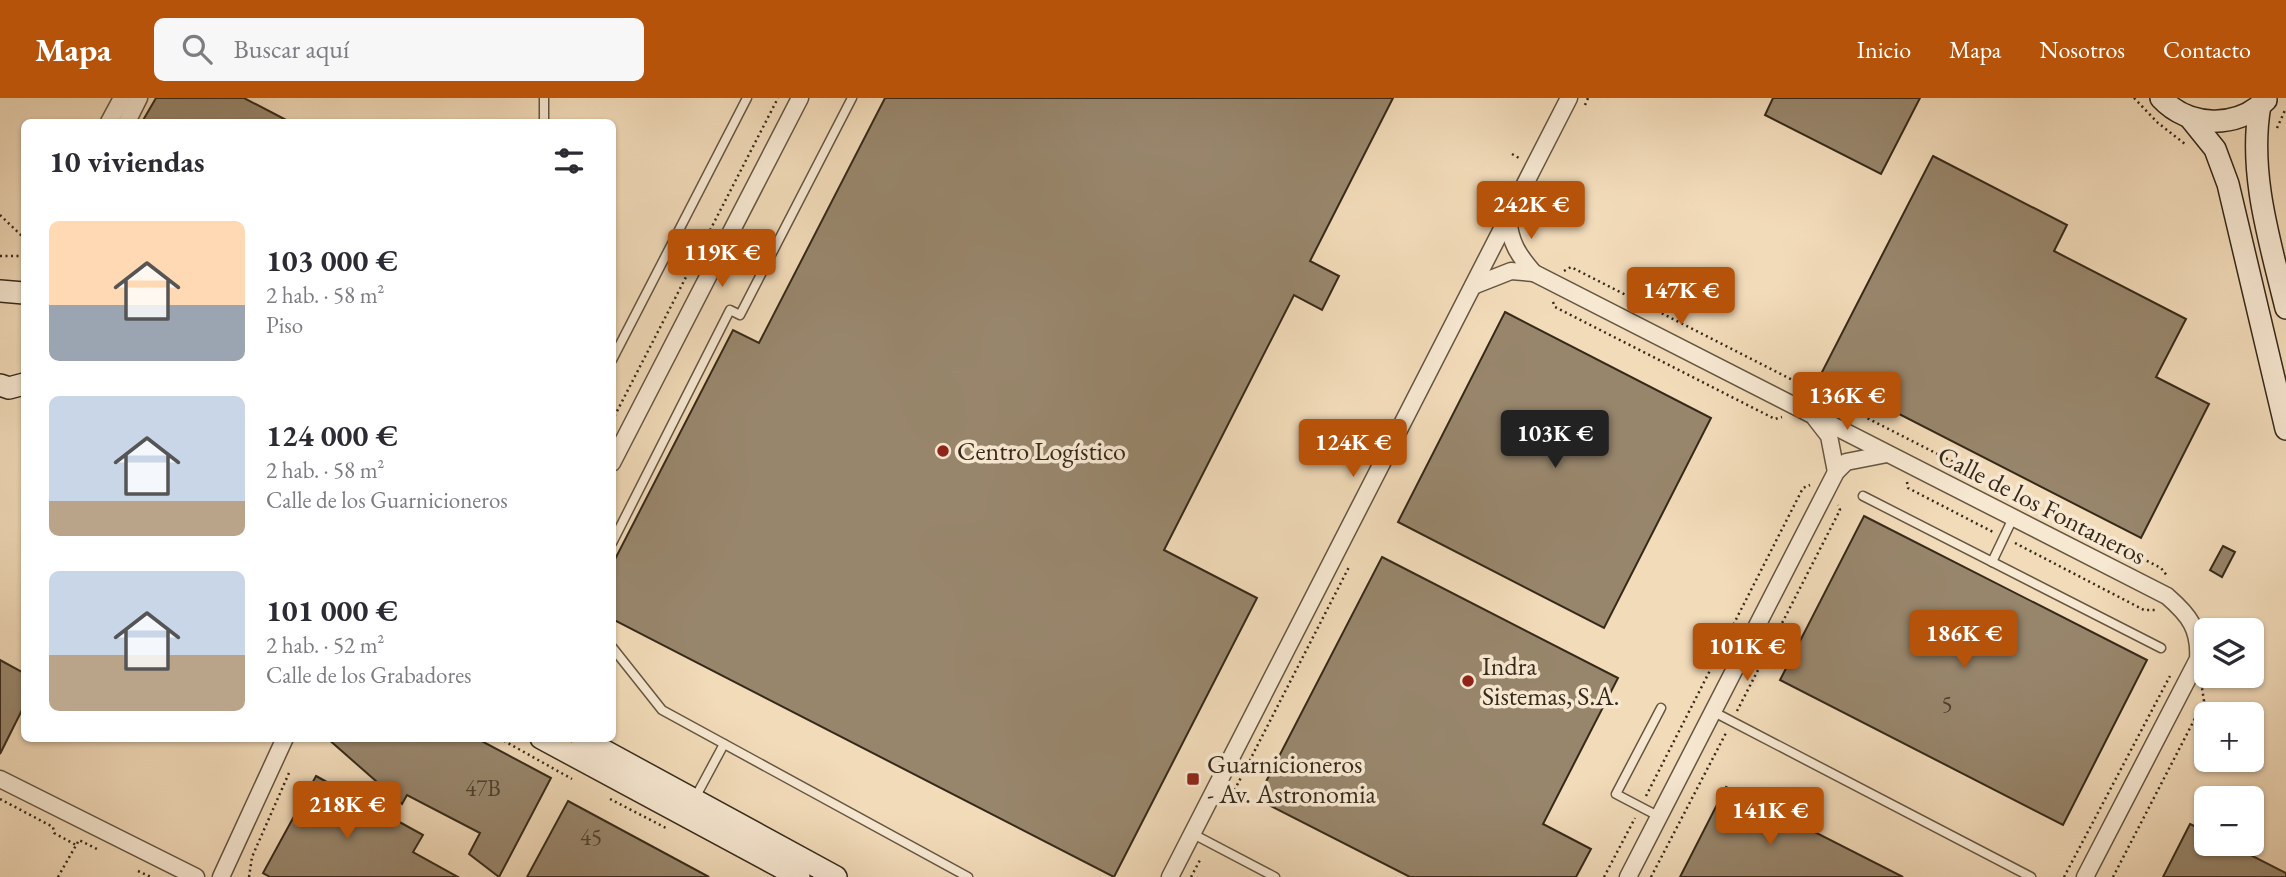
<!DOCTYPE html>
<html lang="es">
<meta charset="utf-8">
<style>
:root{--surface:#fff;--page:#f7f7f7;--text:#2b2b33;--muted:#7c7c81;--accent:#b45309}
body{margin:0;font-family:"EB Garamond",serif;background:var(--page);color:var(--text);height:100vh;display:flex;flex-direction:column;font-size:26px;white-space:nowrap}
*{box-sizing:border-box;margin:0}
p{font-size:23px;color:var(--muted)}
.icon{flex:none;width:38px;height:38px;fill:none;stroke:currentColor;stroke-width:2;stroke-linecap:round;stroke-linejoin:round}
.map{position:relative;flex:1;overflow:hidden}
.side{position:absolute;left:21px;top:21px;width:595px;height:623px;display:flex;flex-direction:column;background:var(--surface);border-radius:10px;box-shadow:0 2px 5px #0004}
.side>*{flex:none}
.buttons{position:absolute;left:2194px;top:520px;display:grid;gap:14px}
.buttons a{display:grid;place-items:center;width:70px;height:70px;border-radius:10px;background:var(--surface);box-shadow:0 2px 5px #0004;font-size:35px}
.price{position:absolute;translate:-50% -60px;padding:0 16px;border-radius:7px;background:var(--accent);color:#fff;font-size:23px;line-height:46px;filter:drop-shadow(0 2px 4px #0008)}
.price::after{content:'';position:absolute;left:50%;top:42px;width:21px;height:16px;margin-left:-10px;background:inherit;clip-path:polygon(0 0,100% 0,50% 100%)}
.price.current{background:#222;color:#fff}
ul{padding:0;list-style:none}
li{display:flex;align-items:center;gap:21px;height:175px;padding:0 28px}
li span{display:grid;place-items:center;flex:none;width:196px;height:140px;border-radius:10px;color:#555}
li>.icon{margin-inline-start:auto}
span .icon{width:84px;height:84px;fill:#fffc;stroke-width:1}
li b{font-size:30px}
h2{display:flex;justify-content:space-between;align-items:center;height:84px;padding:0 28px;font-size:30px}
header{display:flex;align-items:center;gap:42px;box-sizing:border-box;height:98px;padding:0 35px;background:var(--accent);color:#fff}
header strong{font-size:33px}
nav{display:flex;gap:38px;margin-inline-start:auto;font-size:24px}
.search{width:490px;height:63px;background:var(--page);display:flex;align-items:center;gap:18px;box-sizing:border-box;padding:0 24px;border-radius:10px;color:var(--muted);font-size:26px}
.map>svg:first-child{display:block}
</style>
<header>
<strong>Mapa</strong>
<div class="search"><svg class="icon" aria-label="search" viewBox="0 0 24 24"><circle cx="10" cy="10" r="6"/><path d="M15 15l6 6"/></svg>Buscar aquí</div>
<nav><a>Inicio</a><a>Mapa</a><a>Nosotros</a><a>Contacto</a></nav>
</header>
<div class="map">
<svg width="2286" height="779" viewBox="0 0 2286 779">
<rect width="100%" height="100%" fill="#f2dbb9"/>
<filter id="stains"><feTurbulence type="fractalNoise" baseFrequency=".00286" numOctaves="4"/><feColorMatrix values="0 0 0 0 .2 0 0 0 0 .09 0 0 0 0 .02 0 0 0 .5 -.17"/></filter>
<radialGradient id="worn" r=".72"><stop offset=".6" stop-color="#630" stop-opacity="0"/><stop offset="1" stop-color="#630" stop-opacity=".3"/></radialGradient>
<g fill="#98866c" stroke="#362919" stroke-width="2">
<polygon points="156,0 244,0 290,24 142,24"/>
<polygon points="885,0 1393,0 1310,163 1339,178 1322,212 1294,197 1164,452 1257,500 1114,779 612,521 612,467 733,232 759,245"/>
<polygon points="1773,0 1920,0 1881,76 1765,17"/>
<polygon points="1933,58 2067,127 2054,153 2186,221 2156,279 2209,306 2141,440 1821,276"/>
<polygon points="1505,214 1711,320 1604,530 1398,424"/>
<polygon points="1864,418 2147,562 2063,727 1780,582"/>
<polygon points="2223,448 2235,454 2222,479 2210,472"/>
<polygon points="1382,459 1618,580 1543,726 1591,751 1576,779 1410,779 1257,701"/>
<polygon points="0,562 24,575 24,608 0,656"/>
<polygon points="327,640 476,640 551,680 499,779 469,756 480,735 407,697 402,706"/>
<polygon points="316,678 423,737 413,754 458,779 270,779 263,775"/>
<polygon points="1726,689 1903,779 1680,779"/>
<polygon points="568,703 709,779 527,779"/>
<polygon points="2190,726 2207,734 2207,746 2229,746 2286,775 2286,779 2163,779"/>
</g>
<g fill="none" stroke-linecap="round" stroke-linejoin="round">
<g stroke="#655641" stroke-width="11">
<g id="lane">
<polyline points="544,24 544,0"/>
<polyline points="612,262 747,0"/>
<polyline points="1863,398 2161,550"/>
<polyline points="612,445 730,212 740,217 852,0"/>
<polyline points="1992,464 2013,420"/>
<polyline points="612,549 662,612 968,779"/>
<polyline points="1712,613 2031,779"/>
<polyline points="695,700 724,646"/>
<polyline points="1658,718 1616,696 1661,610"/>
<polyline points="1193,736 1275,779"/>
</g>
</g>
<g stroke="#655641" stroke-width="19">
<g id="street">
<polyline points="109,24 122,0"/>
<polyline points="127,24 139,0"/>
<path d="M 1508,120 C 1510,144 1518,157 1534,175 L 2167,498 C 2189,517 2200,531 2198,561 L 2085,779"/>
<polyline points="1473,188 1511,173 1534,175"/>
<polyline points="1815,320 1829,338 1836,374"/>
<polyline points="612,365 800,0"/>
<polyline points="0,681 196,779"/>
<polyline points="221,779 285,640"/>
<polyline points="1170,779 1569,0"/>
<polyline points="1628,779 1836,374 1846,364 1887,356"/>
</g>
</g>
<g stroke="#362919" stroke-width="24">
<g id="secondary">
<path d="M 2161,0 C 2189,30 2237,31 2266,2"/>
<path d="M 2260,7 C 2248,75 2270,144 2286,210"/>
<polyline points="2190,20 2215,51 2228,86 2286,331"/>
<polyline points="0,193 24,195"/>
<polyline points="0,287 9,290 24,286"/>
<polyline points="541,640 799,779"/>
<polyline points="581,640 836,779"/>
</g>
</g>
<g stroke="#362919" stroke-width="2.5" stroke-dasharray="2 3.5" stroke-linecap="butt">
<polyline points="2134,0 2158,25 2185,46"/>
<polyline points="1585,7 1588,0"/>
<polyline points="2277,30 2286,10"/>
<polyline points="1512,56 1519,60"/>
<polyline points="0,117 24,140"/>
<polyline points="0,158 24,158"/>
<polyline points="1564,173 1571,169 2161,470 2168,479"/>
<polyline points="1553,204 1555,209 1775,321 1782,319"/>
<polyline points="612,323 778,0"/>
<polyline points="1907,384 1908,390 1993,434"/>
<polyline points="2015,445 2144,512 2157,512"/>
<polyline points="1737,613 1840,412 1838,407"/>
<polyline points="499,640 572,681"/>
<polyline points="1232,697 1349,469"/>
<polyline points="1646,698 1803,390 1810,387"/>
<polyline points="0,701 53,729 54,735 76,747"/>
<polyline points="610,701 666,730"/>
<polyline points="138,773 151,779"/>
<polyline points="58,779 79,742 97,751"/>
<polyline points="249,779 252,759 289,675"/>
<polyline points="1191,779 1200,762"/>
<polyline points="1604,779 1635,720"/>
<polyline points="1651,779 1726,635"/>
<polyline points="2064,779 2170,578"/>
<polyline points="2113,779 2204,603 2202,590"/>
</g>
<use href="#lane" stroke="#f7e8d2" stroke-width="8"/>
<use href="#street" stroke="#f7e8d2" stroke-width="16"/>
<use href="#secondary" stroke="#f7e8d2" stroke-width="21"/>
</g>
<g fill="#8f2418" stroke="#f7e8d2" stroke-width="2.5">
<circle cx="943" cy="353" r="7"/>
<circle cx="1468" cy="583" r="7"/>
<rect x="1186" y="674" width="14" height="14" rx="3.5"/>
</g>
<g text-anchor="middle" stroke-width="7" stroke-linejoin="round" paint-order="stroke">
<g font-size="23" fill="#4e402e">
<text x="1947" y="614">5</text>
<text x="483" y="698">47B</text>
<text x="591" y="747">45</text>
</g>
<g font-size="26" fill="#362919" stroke="#f7e8d2" text-anchor="start">
<text x="957" y="362">Centro Logístico</text>
<text x="1482" y="577">Indra<tspan x="1482" dy="30">Sistemas, S.A.</tspan></text>
<text x="1207" y="675">Guarnicioneros<tspan x="1207" dy="30">- Av. Astronomia</tspan></text>
</g>
<g font-size="26" fill="#362919" stroke="#f7e8d2">
<text transform="translate(2042 407) rotate(27)" y="9">Calle de los Fontaneros</text>
</g>
</g>
<rect width="100%" height="100%" filter="url(#stains)"/>
<rect width="100%" height="100%" fill="url(#worn)"/>
</svg>
<div class="buttons">
<a><svg class="icon" aria-label="layers" viewBox="0 0 24 24"><path d="M12 4l9 5-9 5-9-5zM3 14l9 5 9-5"/></svg></a>
<a>+</a>
<a>−</a>
</div>
<b class="price" style="left:1531px;top:143px">242K €</b>
<b class="price" style="left:722px;top:191px">119K €</b>
<b class="price" style="left:1681px;top:229px">147K €</b>
<b class="price" style="left:1847px;top:334px">136K €</b>
<b class="price current" style="left:1555px;top:372px">103K €</b>
<b class="price" style="left:1353px;top:381px">124K €</b>
<b class="price" style="left:1964px;top:572px">186K €</b>
<b class="price" style="left:1747px;top:585px">101K €</b>
<b class="price" style="left:347px;top:743px">218K €</b>
<b class="price" style="left:1770px;top:749px">141K €</b>
<section class="side">
<h2>10 viviendas<svg class="icon" aria-label="filters" viewBox="0 0 24 24"><path d="M4 7h16M4 17h16"/><circle cx="9" cy="7" r="2"/><circle cx="15" cy="17" r="2"/></svg></h2>
<ul>
<li><span style="background:linear-gradient(#ffd9b3 60%,#9aa5b1 0)"><svg class="icon" aria-label="home" viewBox="0 0 24 24"><path d="M3 11l9-7 9 7M6 9v11h12V9"/></svg></span><div><b>103 000 €</b><p>2 hab. · 58 m²</p><p>Piso</p></div></li>
<li><span style="background:linear-gradient(#c9d6e8 75%,#b9a48a 0)"><svg class="icon" aria-label="home" viewBox="0 0 24 24"><path d="M3 11l9-7 9 7M6 9v11h12V9"/></svg></span><div><b>124 000 €</b><p>2 hab. · 58 m²</p><p>Calle de los Guarnicioneros</p></div></li>
<li><span style="background:linear-gradient(#c9d6e8 60%,#b9a48a 0)"><svg class="icon" aria-label="home" viewBox="0 0 24 24"><path d="M3 11l9-7 9 7M6 9v11h12V9"/></svg></span><div><b>101 000 €</b><p>2 hab. · 52 m²</p><p>Calle de los Grabadores</p></div></li>
</ul>
</section>
</div>
